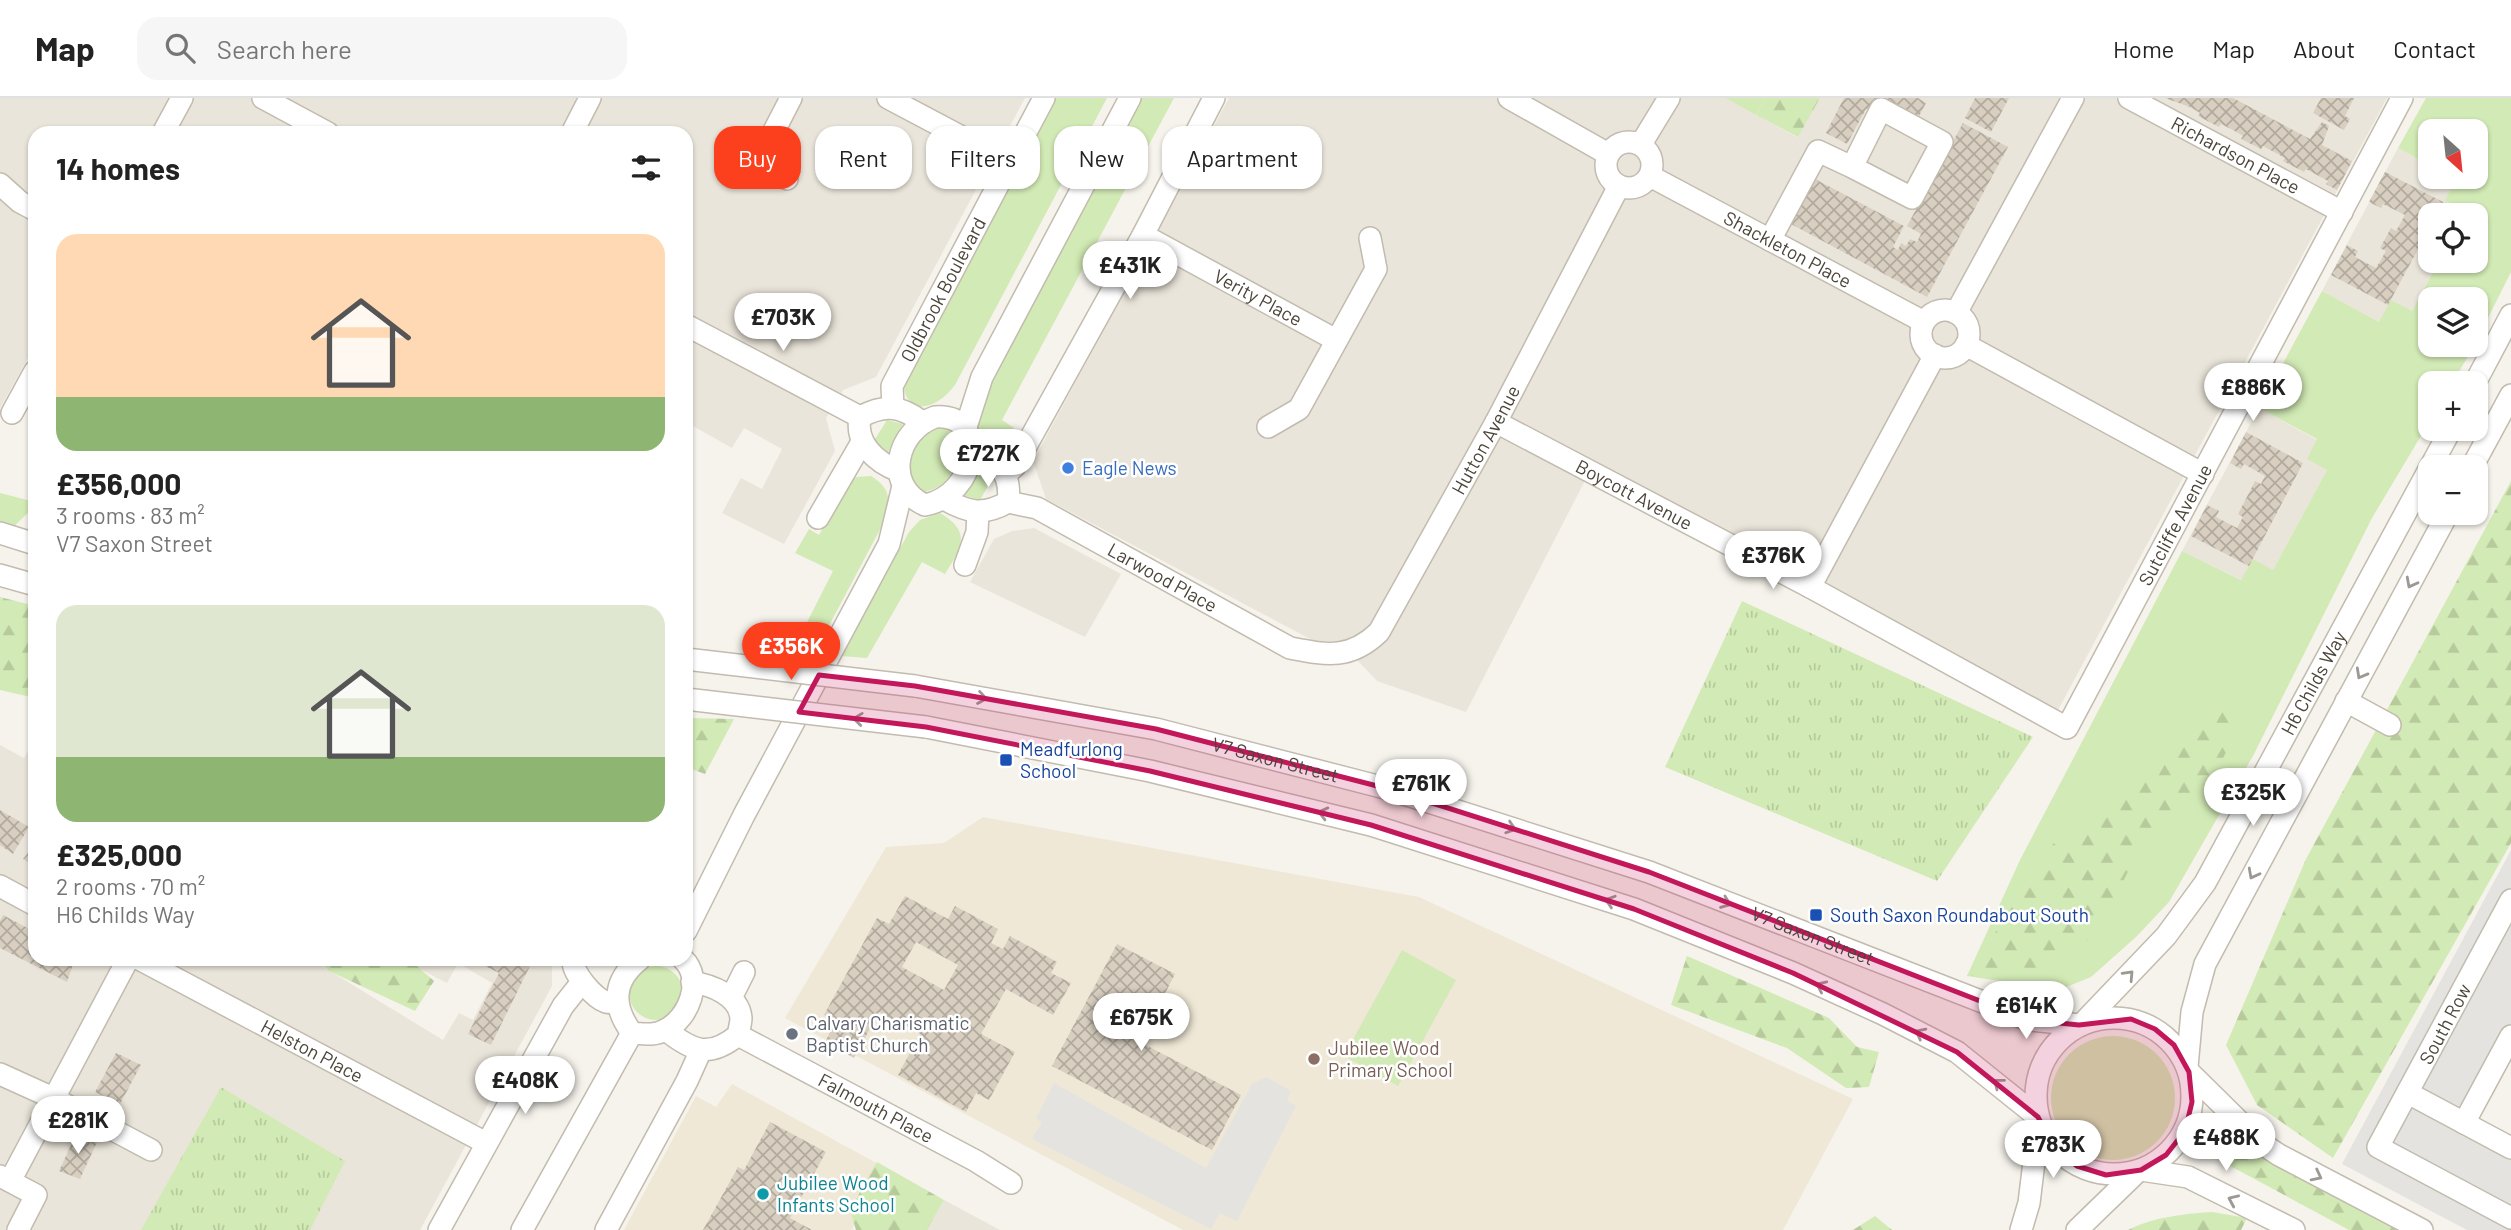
<!DOCTYPE html>
<meta charset="utf-8">
<style>
:root{--surface:#fff;--page:#f6f6f6;--text:#222;--muted:#767676;--line:#e0e0e0;--accent:#fc3f1d}
body{margin:0;font-family:Barlow,sans-serif;background:var(--page);color:var(--text);height:100vh;display:flex;flex-direction:column;font-size:26px;white-space:nowrap}
*{box-sizing:border-box;margin:0}
p{font-size:23px;color:var(--muted)}
.icon{flex:none;width:38px;height:38px;fill:none;stroke:currentColor;stroke-width:2;stroke-linecap:round;stroke-linejoin:round}
.map{position:relative;flex:1;overflow:hidden}
.side{position:absolute;left:28px;top:28px;width:665px;height:840px;display:flex;flex-direction:column;background:var(--surface);border-radius:21px;box-shadow:0 2px 5px #0004}
.side>*{flex:none}
.top-card{position:absolute;left:714px;top:28px;width:665px;height:63px;display:flex;gap:14px}
.needle{width:46px;rotate:153deg}
.buttons{position:absolute;left:2418px;top:21px;display:grid;gap:14px}
.buttons a{display:grid;place-items:center;width:70px;height:70px;border-radius:14px;background:var(--surface);box-shadow:0 2px 5px #0004;font-size:35px}
.price{position:absolute;translate:-50% -60px;padding:0 16px;border-radius:24px;background:#fff;color:#222;font-size:23px;line-height:46px;filter:drop-shadow(0 2px 4px #0008)}
.price::after{content:'';position:absolute;left:50%;top:42px;width:21px;height:16px;margin-left:-10px;background:inherit;clip-path:polygon(0 0,100% 0,50% 100%)}
.price.active{background:var(--accent);color:#fff}
ul{padding:0;list-style:none}
li{display:grid;align-content:center;gap:14px;height:371px;padding:0 28px}
li span{display:grid;place-items:center;height:217px;border-radius:21px;color:#555}
li>.icon{margin-inline-start:auto}
span .icon{width:126px;height:126px;fill:#fffc;stroke-width:1}
li b{font-size:30px}
h2{display:flex;justify-content:space-between;align-items:center;height:84px;padding:0 28px;font-size:30px}
.chip{padding:0 24px;border-radius:21px;background:var(--surface);box-shadow:0 2px 5px #0004;font-size:24px;line-height:63px}
.chip.active{background:var(--accent);color:#fff}
header{display:flex;align-items:center;gap:42px;box-sizing:border-box;height:98px;padding:0 35px;background:var(--surface);border-bottom:2px solid var(--line)}
header strong{font-size:33px}
nav{display:flex;gap:38px;margin-inline-start:auto;font-size:24px}
.search{width:490px;height:63px;background:var(--page);display:flex;align-items:center;gap:18px;box-sizing:border-box;padding:0 24px;border-radius:21px;color:var(--muted);font-size:26px}
.map>svg:first-child{display:block}
</style>
<header>
<strong>Map</strong>
<div class="search"><svg class="icon" aria-label="search" viewBox="0 0 24 24"><circle cx="10" cy="10" r="6"/><path d="M15 15l6 6"/></svg>Search here</div>
<nav><a>Home</a><a>Map</a><a>About</a><a>Contact</a></nav>
</header>
<div class="map">
<svg width="2511" height="1132" viewBox="0 0 2511 1132">
<defs>
<pattern id="forest-firs" width="22" height="20" patternUnits="userSpaceOnUse" patternTransform="scale(1.75)"><rect width="22" height="20" fill="#d2eab5"/><path d="M5 1l3.5 6h-7zM16 11l3.5 6h-7z" fill="#b6ca9c"/></pattern>
<pattern id="park-tufts" width="24" height="20" patternUnits="userSpaceOnUse" patternTransform="scale(1.75)"><rect width="24" height="20" fill="#d2eab5"/><path d="M3 7l-1-3M5 7V3M7 7l1-3M15 17l-1-3M17 17v-4M19 17l1-3" fill="none" stroke="#b6ca9c"/></pattern>
<pattern id="building-cross-hatch" width="8" height="8" patternUnits="userSpaceOnUse" patternTransform="scale(1.75)"><rect width="8" height="8" fill="#d8cfc1"/><path d="M0 0l8 8M0 8l8-8" fill="none" stroke="#b1aa9e"/></pattern>
</defs>
<rect width="100%" height="100%" fill="#f6f3ec"/>
<g fill="#eae5da">
<polygon points="0,0 1025,0 876,279 843,292 826,320 835,353 784,446 722,415 741,380 762,391 782,351 744,330 732,350 693,328 686,339 686,35 35,35 35,263 28,260 0,310"/>
<polygon points="1229,0 1725,0 1797,39 1820,0 2387,0 2058,612 1593,367 1466,614 1377,583 1339,543 1314,543 1046,401 1033,363"/>
<polygon points="2398,50 2431,68 2431,79 2450,79 2456,82 2466,113 2464,117 2431,117 2431,163 2439,163 2412,213 2379,224 2322,193"/>
<polygon points="2259,310 2317,342 2327,372 2273,472 2242,482 2182,453"/>
<polygon points="1034,430 1121,476 1085,539 970,484 994,441 1012,433"/>
<polygon points="35,640 35,861 310,861 443,942 459,915 473,922 492,885 458,865 447,885 414,868 418,861 552,861 552,888 420,1132 0,1132 0,647 24,660"/>
<polygon points="944,1102 1000,1132 927,1132"/>
</g>
<g fill="#efe8d6">
<polygon points="983,719 1419,799 1853,1001 1783,1132 1183,1132 785,920 886,749 944,745"/>
<polygon points="732,986 880,1067 852,1132 624,1132 696,998 716,1009"/>
</g>
<g fill="#d2eab5">
<path d="M 1053,0 L 1107,0 L 955,287 C 950,293 945,299 938,303 C 916,317 901,302 904,279 Z"/>
<path d="M 1141,0 L 1174,0 L 1002,322 L 1014,330 C 1004,348 989,347 974,335 L 987,279 Z"/>
<polygon points="2426,0 2511,0 2511,174 2476,244 2476,201 2431,201 2431,247 2475,247 2452,285 2431,285 2431,321 2372,420 2253,658 2169,804 2136,839 2091,879 2059,892 1967,878 2020,762 2182,453 2241,482 2253,461 2273,472 2327,372 2307,361 2317,341 2259,310 2322,193 2379,224 2391,202 2412,213 2439,163 2476,163 2476,117 2464,117 2466,113 2445,102 2456,82 2450,79 2476,79 2476,33 2431,33 2431,68 2398,50"/>
<polygon points="887,322 903,326 886,358 872,346"/>
<path d="M 944,329 C 966,336 962,366 949,380 C 942,388 935,391 925,394 L 909,383 C 903,357 917,333 944,329 Z"/>
<polygon points="978,367 993,379 980,402 962,397"/>
<path d="M 871,378 C 890,390 891,400 885,422 L 816,552 L 794,550 L 833,473 L 795,455 L 809,431 L 819,437 L 849,385 L 856,379 Z"/>
<polygon points="0,395 35,404 35,408 5,437 0,435"/>
<path d="M 940,415 C 972,434 962,449 945,476 L 922,464 L 867,560 L 841,558 L 909,434 L 920,422 Z"/>
<polygon points="1402,852 1456,882 1398,988 1344,958"/>
<circle cx="656" cy="895" r="27"/>
<circle cx="2113" cy="1000" r="62"/>
</g>
<g fill="url(#forest-firs)">
<polygon points="1766,0 1820,0 1798,39 1756,17"/>
<polygon points="2511,383 2511,745 2333,1060 2257,1007 2226,947 2306,761"/>
<polygon points="0,499 35,508 35,600 0,592"/>
<polygon points="2234,584 2228,650 2201,705 2135,760 2095,838 2035,876 1967,878 2053,746 2105,717 2190,638"/>
<polygon points="686,620 734,621 705,676 686,669"/>
<polygon points="1687,858 1829,920 1857,949 1879,954 1869,989 1846,990 1787,950 1671,907"/>
<polygon points="317,861 409,861 434,883 415,913 329,873"/>
<polygon points="2219,1036 2397,1132 2349,1132 2208,1056"/>
<polygon points="877,1064 944,1102 927,1132 856,1132 850,1112"/>
<path d="M 2212,1114 L 2247,1120 L 2241,1132 L 2128,1132 C 2153,1119 2183,1116 2212,1114 Z"/>
<polygon points="1875,1118 1892,1132 1853,1132"/>
</g>
<g fill="url(#park-tufts)">
<polygon points="1725,0 1766,0 1756,17"/>
<polygon points="1742,503 2033,639 1937,783 1665,669"/>
<polygon points="221,989 345,1063 310,1132 141,1132"/>
</g>
<g fill="#e5e3e0">
<polygon points="2511,752 2511,957 2477,1019 2511,1037 2511,1132 2467,1132 2342,1066"/>
<polygon points="1266,979 1291,993 1287,1003 1296,1008 1237,1123 1220,1115 1211,1131 1032,1041 1042,1024 1036,1020 1054,985 1206,1070 1252,986"/>
</g>
<g fill="url(#building-cross-hatch)" fill-rule="evenodd">
<polygon points="1844,0 1918,0 1926,5 1915,26 1866,11 1847,46 1826,35"/>
<polygon points="1975,0 2009,0 1991,34 1965,20"/>
<polygon points="2165,0 2233,0 2310,41 2322,24 2329,28 2322,47 2352,63 2337,92 2326,86 2328,83 2306,71 2304,74 2283,63 2285,60 2263,48 2261,51 2241,41 2243,38 2233,32 2221,26 2219,29 2198,18 2200,15 2190,9"/>
<polygon points="2321,0 2354,0 2345,18 2350,21 2344,32 2313,15"/>
<polygon points="1963,25 2008,49 1927,199 1791,126 1815,81 1904,128 1893,149 1898,152 1901,145 1906,148 1910,141 1917,144 1921,136 1907,128"/>
<polygon points="2385,74 2443,104 2436,117 2431,117 2431,127 2388,207 2331,177 2347,147 2358,153 2355,159 2376,170 2386,153 2380,150 2391,130 2396,133 2405,117 2383,106 2381,110 2369,104"/>
<polygon points="2246,334 2303,365 2249,468 2191,438 2207,407 2219,413 2216,419 2237,430 2243,419 2238,416 2250,393 2255,383 2261,386 2265,378 2244,366 2241,371 2230,365"/>
<polygon points="0,712 29,729 13,756 0,747"/>
<polygon points="35,746 35,769 23,761"/>
<path d="M 905,798 L 948,821 L 955,808 L 998,831 L 991,845 L 1003,851 L 1010,838 L 1057,864 L 1051,875 L 1071,885 L 1053,917 L 1006,891 L 981,936 L 1015,954 L 989,1002 L 976,995 L 966,1014 L 898,977 L 920,936 L 879,914 L 854,960 L 825,944 L 836,923 L 824,917 L 877,820 L 889,826 ZM 916,844 L 958,867 L 944,892 L 902,869 Z"/>
<polygon points="3,817 35,834 35,861 75,861 67,884 0,850 0,823"/>
<polygon points="1117,846 1175,876 1140,944 1241,997 1212,1052 1052,968"/>
<polygon points="471,861 533,862 491,947 468,936 499,875"/>
<polygon points="116,955 141,967 120,1006 95,994"/>
<polygon points="770,1024 826,1054 790,1120 812,1132 703,1132 738,1069 744,1072"/>
<polygon points="77,1034 98,1042 80,1081 59,1073"/>
</g>
<g fill="none" stroke-linecap="round" stroke-linejoin="round">
<g stroke="#c2bbae" stroke-width="24">
<g id="minor">
<polyline points="263,0 328,35"/>
<polyline points="888,0 1009,64"/>
<polyline points="1509,0 1608,56"/>
<path id="s1" d="M 2129,0 L 2342,114"/>
<polyline points="163,35 182,0"/>
<polyline points="572,35 590,0"/>
<circle cx="1629" cy="67" r="23"/>
<polyline points="1641,46 1669,0"/>
<path id="s2" d="M 1650,78 L 1924,224"/>
<polyline points="787,81 758,64 791,0"/>
<polyline points="0,86 20,104 35,112"/>
<path id="s3" d="M 1143,137 L 1336,242"/>
<polyline points="1770,142 1818,53 1852,69 1881,11 1942,44 1912,100 1852,69"/>
<circle cx="1945" cy="236" r="24"/>
<polyline points="1956,215 2073,0"/>
<polyline points="686,227 860,319"/>
<polyline points="1966,247 2203,376"/>
<polyline points="2475,285 2511,217"/>
<path id="s4" d="M 893,310 L 892,288 L 1044,0"/>
<polyline points="12,315 35,273"/>
<path d="M 935,319 C 991,315 978,397 925,407 C 883,388 896,333 935,319 Z"/>
<path id="s5" d="M 1496,324 L 1810,489 L 2067,630 L 2402,0"/>
<polyline points="1268,329 1299,311 1376,171 1370,140"/>
<polyline points="965,332 982,279 1130,0"/>
<polyline points="2472,369 2511,297"/>
<path d="M 899,373 C 875,364 855,345 860,319 C 884,306 900,307 922,324"/>
<polyline points="1006,376 1015,368 1143,137 1214,0"/>
<path d="M 944,401 C 969,415 983,418 1008,404 C 1012,375 997,361 972,349"/>
<path id="s6" d="M 1008,404 L 1037,410 L 1290,550 C 1327,557 1350,562 1379,534 L 1496,324 L 1619,88"/>
<polyline points="818,420 862,344"/>
<polyline points="0,435 35,446"/>
<polyline points="965,467 977,434 978,414"/>
<polyline points="0,477 35,487"/>
<polyline points="1810,489 1935,257"/>
<path id="s7" d="M 915,588 L 1156,631 L 1385,690 L 1649,774 L 2029,922 L 2080,927"/>
<polyline points="2346,603 2390,627"/>
<polyline points="926,629 1150,673 1371,727 1634,811 1793,875 1883,916 1957,954 2038,1019"/>
<polyline points="0,788 35,807"/>
<polyline points="2511,802 2378,1049 2511,1120"/>
<polyline points="686,833 744,717 889,446 903,388"/>
<path id="s8" d="M 139,861 L 486,1045"/>
<path d="M 573,861 C 571,874 594,900 606,904 C 610,905 614,904 618,905"/>
<path d="M 640,861 C 612,883 612,908 632,935 C 644,936 655,938 665,932 C 689,921 704,881 683,861"/>
<polyline points="731,900 744,874"/>
<circle cx="2114" cy="998" r="78"/>
<path id="s9" d="M 2082,926 L 2166,838 L 2205,785 L 2451,331"/>
<path d="M 666,932 C 693,954 710,960 738,937 C 739,932 741,925 741,920 C 739,897 711,887 692,884"/>
<path id="s10" d="M 738,937 L 976,1063 L 1011,1085"/>
<polyline points="2187,969 2192,914 2205,866 2448,415"/>
<polyline points="2189,974 2261,1045 2279,1057 2422,1132"/>
<polyline points="0,976 53,1000 151,1052"/>
<polyline points="2408,995 2511,1050"/>
<polyline points="2464,1025 2511,938"/>
<polyline points="2141,1072 2188,1079 2294,1132"/>
<polyline points="0,1078 36,1097 18,1132"/>
<polyline points="10,1083 128,861"/>
<polyline points="439,1132 563,908 582,884"/>
<polyline points="522,1132 632,935"/>
<polyline points="606,1132 687,983 701,952"/>
<polyline points="2021,1132 2029,1105 2039,1023"/>
<polyline points="2077,1132 2137,1074"/>
</g>
</g>
<use href="#minor" stroke="#fff" stroke-width="21"/>
<g stroke="#c2bbae" stroke-width="24" stroke-linecap="butt">
<g id="minor-bridge">
<polyline points="686,561 915,588"/>
<polyline points="686,601 926,629"/>
</g>
</g>
<use href="#minor-bridge" stroke="#fff" stroke-width="21"/>
</g>
<defs><path id="oneway-chevron" d="M-2-3.5L2.5 0L-2 3.5" fill="none" stroke-width="1.6" stroke-linecap="round" stroke-linejoin="round" transform="scale(1.75)"/></defs>
<g stroke="#9c9892">
<use href="#oneway-chevron" transform="translate(2411 485) rotate(118)"/>
<use href="#oneway-chevron" transform="translate(2361 576) rotate(119)"/>
<use href="#oneway-chevron" transform="translate(982 600) rotate(10)"/>
<use href="#oneway-chevron" transform="translate(858 621) rotate(-173)"/>
<use href="#oneway-chevron" transform="translate(1323 715) rotate(-166)"/>
<use href="#oneway-chevron" transform="translate(1511 730) rotate(18)"/>
<use href="#oneway-chevron" transform="translate(2253 776) rotate(118)"/>
<use href="#oneway-chevron" transform="translate(1610 803) rotate(-162)"/>
<use href="#oneway-chevron" transform="translate(1726 805) rotate(21)"/>
<use href="#oneway-chevron" transform="translate(2129 877) rotate(-47)"/>
<use href="#oneway-chevron" transform="translate(1821 888) rotate(-155)"/>
<use href="#oneway-chevron" transform="translate(1920 935) rotate(-153)"/>
<use href="#oneway-chevron" transform="translate(1998 985) rotate(-142)"/>
<use href="#oneway-chevron" transform="translate(2317 1078) rotate(27)"/>
<use href="#oneway-chevron" transform="translate(2233 1102) rotate(-156)"/>
</g>
<path fill="#c2185b" fill-opacity="0.2" stroke="#c2185b" stroke-width="5" stroke-linejoin="round" d="M 819,577 L 915,588 L 1156,631 L 1385,690 L 1649,774 L 2029,922 L 2079,927 L 2131,921 L 2155,931 L 2174,947 L 2189,974 L 2192,1004 L 2185,1033 L 2166,1057 L 2141,1072 L 2106,1077 L 2077,1068 L 2054,1049 L 2038,1019 L 1957,954 L 1793,875 L 1634,811 L 1371,727 L 1150,673 L 926,629 L 799,614 Z"/>
<circle fill="#3f7fe0" stroke="#fff" stroke-width="2.5" cx="1068" cy="370" r="7"/>
<g fill="#1a4fb4" stroke="#fff" stroke-width="2.5">
<rect x="999" y="655" width="14" height="14" rx="3.5"/>
<rect x="1809" y="810" width="14" height="14" rx="3.5"/>
</g>
<circle fill="#6b7280" stroke="#fff" stroke-width="2.5" cx="792" cy="936" r="7"/>
<circle fill="#8d6e63" stroke="#fff" stroke-width="2.5" cx="1314" cy="961" r="7"/>
<circle fill="#0f9aa8" stroke="#fff" stroke-width="2.5" cx="763" cy="1096" r="7"/>
<g text-anchor="middle" stroke-width="5" stroke-linejoin="round" paint-order="stroke">
<g font-size="19" fill="#4b4439" stroke="#fff">
<text dy="7" stroke="none"><textPath href="#s1" startOffset="121">Richardson Place</textPath></text>
<text dy="7" stroke="none"><textPath href="#s2" startOffset="156">Shackleton Place</textPath></text>
<text dy="7" stroke="none"><textPath href="#s4" startOffset="131">Oldbrook Boulevard</textPath></text>
<text dy="7" stroke="none"><textPath href="#s3" startOffset="131">Verity Place</textPath></text>
<text dy="7" stroke="none"><textPath href="#s6" startOffset="634">Hutton Avenue</textPath></text>
<text dy="7" stroke="none"><textPath href="#s5" startOffset="156">Boycott Avenue</textPath></text>
<text dy="7" stroke="none"><textPath href="#s5" startOffset="878">Sutcliffe Avenue</textPath></text>
<text dy="7" stroke="none"><textPath href="#s6" startOffset="173">Larwood Place</textPath></text>
<text dy="7" stroke="none"><textPath href="#s9" startOffset="415">H6 Childs Way</textPath></text>
<text dy="7" stroke="none"><textPath href="#s7" startOffset="368">V7 Saxon Street</textPath></text>
<text dy="7" stroke="none"><textPath href="#s7" startOffset="934">V7 Saxon Street</textPath></text>
<text transform="translate(2445 926) rotate(-62)" y="7">South Row</text>
<text dy="7" stroke="none"><textPath href="#s8" startOffset="196">Helston Place</textPath></text>
<text dy="7" stroke="none"><textPath href="#s10" startOffset="156">Falmouth Place</textPath></text>
</g>
<g font-size="19" fill="#366cbe" stroke="#fff" text-anchor="start">
<text x="1082" y="377">Eagle News</text>
</g>
<g font-size="19" fill="#164399" stroke="#fff" text-anchor="start">
<text x="1020" y="658">Meadfurlong<tspan x="1020" dy="22">School</tspan></text>
<text x="1830" y="824">South Saxon Roundabout South</text>
</g>
<g font-size="19" fill="#5b616d" stroke="#fff" text-anchor="start">
<text x="806" y="932">Calvary Charismatic<tspan x="806" dy="22">Baptist Church</tspan></text>
</g>
<g font-size="19" fill="#785e54" stroke="#fff" text-anchor="start">
<text x="1328" y="957">Jubilee Wood<tspan x="1328" dy="22">Primary School</tspan></text>
</g>
<g font-size="19" fill="#0d838f" stroke="#fff" text-anchor="start">
<text x="777" y="1092">Jubilee Wood<tspan x="777" dy="22">Infants School</tspan></text>
</g>
</g>
</svg>
<div class="buttons">
<a><svg class="needle" viewBox="-14 -14 28 28"><path d="M0-13l5 13h-10z" fill="#e53935"/><path d="M0 13l5-13h-10z" fill="#767676"/></svg></a>
<a><svg class="icon" aria-label="locate" viewBox="0 0 24 24"><circle cx="12" cy="12" r="6"/><path d="M12 2v4M12 18v4M2 12h4M18 12h4"/></svg></a>
<a><svg class="icon" aria-label="layers" viewBox="0 0 24 24"><path d="M12 4l9 5-9 5-9-5zM3 14l9 5 9-5"/></svg></a>
<a>+</a>
<a>−</a>
</div>
<b class="price" style="left:1130px;top:203px">£431K</b>
<b class="price" style="left:783px;top:255px">£703K</b>
<b class="price" style="left:2253px;top:325px">£886K</b>
<b class="price" style="left:988px;top:391px">£727K</b>
<b class="price" style="left:1773px;top:493px">£376K</b>
<b class="price active" style="left:791px;top:584px">£356K</b>
<b class="price" style="left:1421px;top:721px">£761K</b>
<b class="price" style="left:2253px;top:730px">£325K</b>
<b class="price" style="left:2026px;top:943px">£614K</b>
<b class="price" style="left:1141px;top:955px">£675K</b>
<b class="price" style="left:525px;top:1018px">£408K</b>
<b class="price" style="left:78px;top:1058px">£281K</b>
<b class="price" style="left:2226px;top:1075px">£488K</b>
<b class="price" style="left:2053px;top:1082px">£783K</b>
<div class="top-card">
<a class="chip active">Buy</a>
<a class="chip">Rent</a>
<a class="chip">Filters</a>
<a class="chip">New</a>
<a class="chip">Apartment</a>
</div>
<section class="side">
<h2>14 homes<svg class="icon" aria-label="filters" viewBox="0 0 24 24"><path d="M4 7h16M4 17h16"/><circle cx="9" cy="7" r="2"/><circle cx="15" cy="17" r="2"/></svg></h2>
<ul>
<li><span style="background:linear-gradient(#ffd9b3 75%,#8fb573 0)"><svg class="icon" aria-label="home" viewBox="0 0 24 24"><path d="M3 11l9-7 9 7M6 9v11h12V9"/></svg></span><div><b>£356,000</b><p>3 rooms · 83 m²</p><p>V7 Saxon Street</p></div></li>
<li><span style="background:linear-gradient(#dfe7d0 70%,#8fb573 0)"><svg class="icon" aria-label="home" viewBox="0 0 24 24"><path d="M3 11l9-7 9 7M6 9v11h12V9"/></svg></span><div><b>£325,000</b><p>2 rooms · 70 m²</p><p>H6 Childs Way</p></div></li>
</ul>
</section>
</div>
